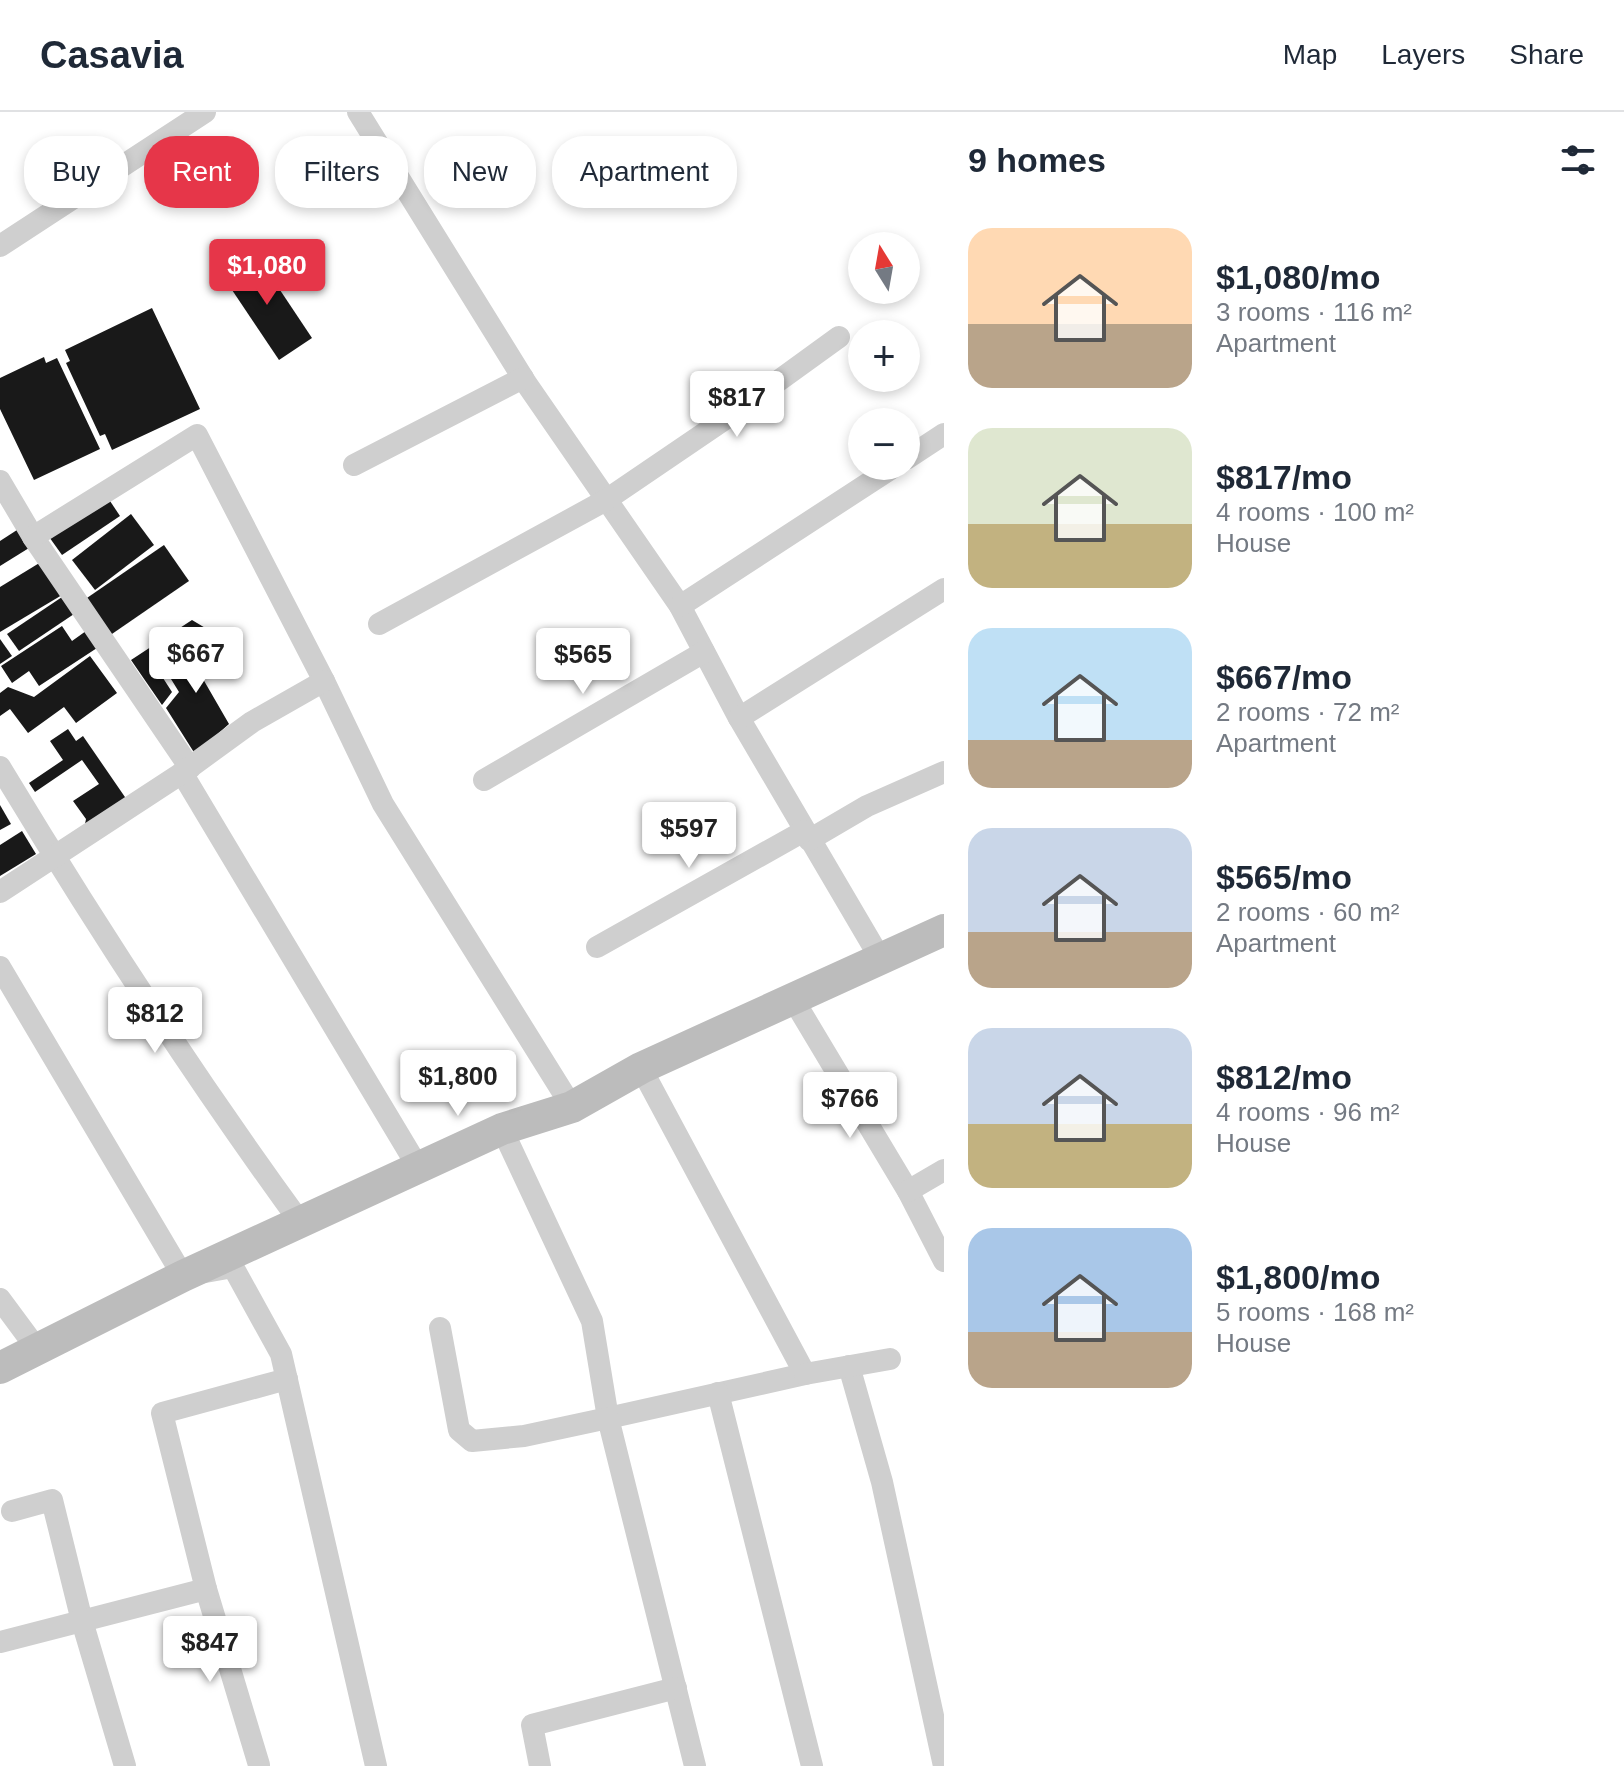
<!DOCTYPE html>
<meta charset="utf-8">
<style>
:root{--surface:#fff;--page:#f6f6f7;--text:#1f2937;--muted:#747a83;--line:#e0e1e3;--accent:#e63649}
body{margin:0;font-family:Arial,sans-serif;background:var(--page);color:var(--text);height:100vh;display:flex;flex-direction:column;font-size:30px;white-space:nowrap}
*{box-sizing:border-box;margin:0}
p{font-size:26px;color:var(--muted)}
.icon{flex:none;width:44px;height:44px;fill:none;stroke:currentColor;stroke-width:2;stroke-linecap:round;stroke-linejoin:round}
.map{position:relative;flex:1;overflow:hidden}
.details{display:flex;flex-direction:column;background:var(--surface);width:680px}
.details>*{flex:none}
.top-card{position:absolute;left:24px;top:24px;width:760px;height:72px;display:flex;gap:16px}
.needle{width:52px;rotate:349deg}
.fabs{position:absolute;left:848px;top:120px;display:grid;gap:16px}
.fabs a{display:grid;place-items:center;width:72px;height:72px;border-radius:50%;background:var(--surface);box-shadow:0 4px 12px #0003;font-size:40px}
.price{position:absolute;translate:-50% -68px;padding:0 18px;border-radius:8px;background:#fff;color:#222;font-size:26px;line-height:52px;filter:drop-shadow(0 2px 4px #0008)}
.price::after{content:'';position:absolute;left:50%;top:48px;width:24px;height:18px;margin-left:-12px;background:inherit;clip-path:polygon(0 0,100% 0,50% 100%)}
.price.selected{background:var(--accent);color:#fff}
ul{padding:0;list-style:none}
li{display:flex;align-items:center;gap:24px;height:200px;padding:0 24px}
li span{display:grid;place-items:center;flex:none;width:224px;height:160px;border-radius:24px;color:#555}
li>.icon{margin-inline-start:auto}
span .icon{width:96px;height:96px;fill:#fffc;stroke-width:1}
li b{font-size:34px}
h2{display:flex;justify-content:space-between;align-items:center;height:96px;padding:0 24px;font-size:34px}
.chip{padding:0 28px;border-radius:32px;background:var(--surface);box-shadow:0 4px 12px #0003;font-size:28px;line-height:72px}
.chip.selected{background:var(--accent);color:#fff}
header{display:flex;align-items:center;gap:48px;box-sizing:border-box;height:112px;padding:0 40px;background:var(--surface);border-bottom:2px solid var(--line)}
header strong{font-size:38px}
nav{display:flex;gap:44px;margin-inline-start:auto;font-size:28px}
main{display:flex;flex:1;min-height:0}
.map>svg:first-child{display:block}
</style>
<header>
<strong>Casavia</strong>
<nav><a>Map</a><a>Layers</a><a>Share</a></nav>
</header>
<main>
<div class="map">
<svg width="944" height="1654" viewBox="0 0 944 1654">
<rect width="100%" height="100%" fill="#fff"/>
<g fill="#191919">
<polygon points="256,142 312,226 279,248 222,163"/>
<polygon points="152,196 200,297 112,338 105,322 100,324 66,251 70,249 65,238"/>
<polygon points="44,245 46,251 57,246 100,337 34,368 0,297 0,266"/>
<polygon points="106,383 120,404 62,443 47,422"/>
<polygon points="131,402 154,433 95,478 72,448"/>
<polygon points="17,418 29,436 0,454 0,429"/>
<polygon points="164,433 189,469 109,524 84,488"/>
<polygon points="41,450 62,483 0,520 0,475"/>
<polygon points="65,483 77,500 19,539 7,522"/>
<polygon points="192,508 207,517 154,552 172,580 162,593 131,548"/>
<polygon points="62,514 72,529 86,519 97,536 39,574 29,559 12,571 1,554"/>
<polygon points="210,525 227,552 203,567 229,612 195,642 166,596 179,580 163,554"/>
<polygon points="0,527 12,544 0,552"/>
<polygon points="90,544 117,581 76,611 64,595 28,621 10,597 0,604 0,581 8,575 34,585"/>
<polygon points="68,617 76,629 83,624 127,688 84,717 86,707 73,689 99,672 82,648 35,680 29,671 63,648 50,629"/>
<polygon points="0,693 11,712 0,718"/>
<polygon points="22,719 36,742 0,764 0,733"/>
</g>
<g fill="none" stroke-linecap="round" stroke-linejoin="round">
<g stroke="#cfcfcf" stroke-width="22">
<polyline points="358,0 526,271 680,494 739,606 880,846"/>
<polyline points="0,134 205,0"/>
<polyline points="906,347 944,322"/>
<polyline points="354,353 523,266"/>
<polyline points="0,369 33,425 190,656"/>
<polyline points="33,425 197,323 324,569 383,692 572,995"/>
<polyline points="680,494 895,354"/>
<polyline points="379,512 606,388 734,301 839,225"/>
<polyline points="739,606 944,477"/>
<path d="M 0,655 C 94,811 193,963 300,1110"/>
<polyline points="182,661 418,1055"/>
<polyline points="484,668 704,540"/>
<polyline points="809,728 867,694 944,660"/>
<polyline points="0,780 182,661 252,610 324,569"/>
<polyline points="597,835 804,719"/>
<polyline points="0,855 183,1164 233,1155 281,1242 376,1654"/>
<polyline points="793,887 908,1079 944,1149"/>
<polyline points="502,1017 592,1209 608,1306 805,1262 641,956"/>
<polyline points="908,1079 944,1058"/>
<polyline points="0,1187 37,1237"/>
<polyline points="440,1216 459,1318 472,1329 524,1324 608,1306 695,1654"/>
<polyline points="849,1254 882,1370 944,1654"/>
<polyline points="805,1262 890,1247"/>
<polyline points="718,1281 812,1654"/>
<polyline points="12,1399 52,1388 82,1509 125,1654"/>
<polyline points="206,1477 259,1653"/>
<polyline points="0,1530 206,1477 162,1301 287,1267"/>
<polyline points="540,1654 532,1613 676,1576"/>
</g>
<polyline stroke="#bcbcbc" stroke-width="32" points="0,1256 183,1164 502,1017 572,995 641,956 944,818"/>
</g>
</svg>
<div class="fabs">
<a><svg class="needle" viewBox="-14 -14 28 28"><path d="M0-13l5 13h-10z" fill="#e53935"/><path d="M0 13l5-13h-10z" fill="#747a83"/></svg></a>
<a>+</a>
<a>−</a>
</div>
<b class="price selected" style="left:267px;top:195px">$1,080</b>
<b class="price" style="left:737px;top:327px">$817</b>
<b class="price" style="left:196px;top:583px">$667</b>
<b class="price" style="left:583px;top:584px">$565</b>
<b class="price" style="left:689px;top:758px">$597</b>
<b class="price" style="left:155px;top:943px">$812</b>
<b class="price" style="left:458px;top:1006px">$1,800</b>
<b class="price" style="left:850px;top:1028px">$766</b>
<b class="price" style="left:210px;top:1572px">$847</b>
<div class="top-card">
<a class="chip">Buy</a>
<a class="chip selected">Rent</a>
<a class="chip">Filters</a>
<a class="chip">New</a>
<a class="chip">Apartment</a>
</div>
</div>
<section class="details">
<h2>9 homes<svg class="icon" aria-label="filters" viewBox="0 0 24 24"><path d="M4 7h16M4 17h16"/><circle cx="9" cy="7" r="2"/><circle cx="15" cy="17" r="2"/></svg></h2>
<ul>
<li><span style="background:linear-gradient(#ffd9b3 60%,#b9a48a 0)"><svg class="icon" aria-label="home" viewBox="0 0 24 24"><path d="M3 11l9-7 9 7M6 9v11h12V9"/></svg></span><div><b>$1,080/mo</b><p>3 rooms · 116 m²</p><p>Apartment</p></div></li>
<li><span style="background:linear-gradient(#dfe7d0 60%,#c2b280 0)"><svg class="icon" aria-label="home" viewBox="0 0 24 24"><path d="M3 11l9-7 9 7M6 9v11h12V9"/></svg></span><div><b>$817/mo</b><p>4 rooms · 100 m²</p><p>House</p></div></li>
<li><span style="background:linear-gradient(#bfe0f5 70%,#b9a48a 0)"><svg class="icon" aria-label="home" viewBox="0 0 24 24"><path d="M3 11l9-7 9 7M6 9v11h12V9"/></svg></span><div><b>$667/mo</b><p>2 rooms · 72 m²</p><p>Apartment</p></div></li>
<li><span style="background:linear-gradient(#c9d6e8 65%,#b9a48a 0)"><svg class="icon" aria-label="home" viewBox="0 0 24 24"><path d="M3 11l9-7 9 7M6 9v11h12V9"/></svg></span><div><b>$565/mo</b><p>2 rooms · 60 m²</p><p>Apartment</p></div></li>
<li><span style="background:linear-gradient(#c9d6e8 60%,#c2b280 0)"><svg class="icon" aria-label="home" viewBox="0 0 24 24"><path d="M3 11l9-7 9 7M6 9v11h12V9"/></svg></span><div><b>$812/mo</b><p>4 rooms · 96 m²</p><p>House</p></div></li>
<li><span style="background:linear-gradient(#a9c7e8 65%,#b9a48a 0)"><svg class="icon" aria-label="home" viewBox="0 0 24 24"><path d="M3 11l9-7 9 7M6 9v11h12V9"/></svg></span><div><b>$1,800/mo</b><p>5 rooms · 168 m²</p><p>House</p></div></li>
</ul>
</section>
</main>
